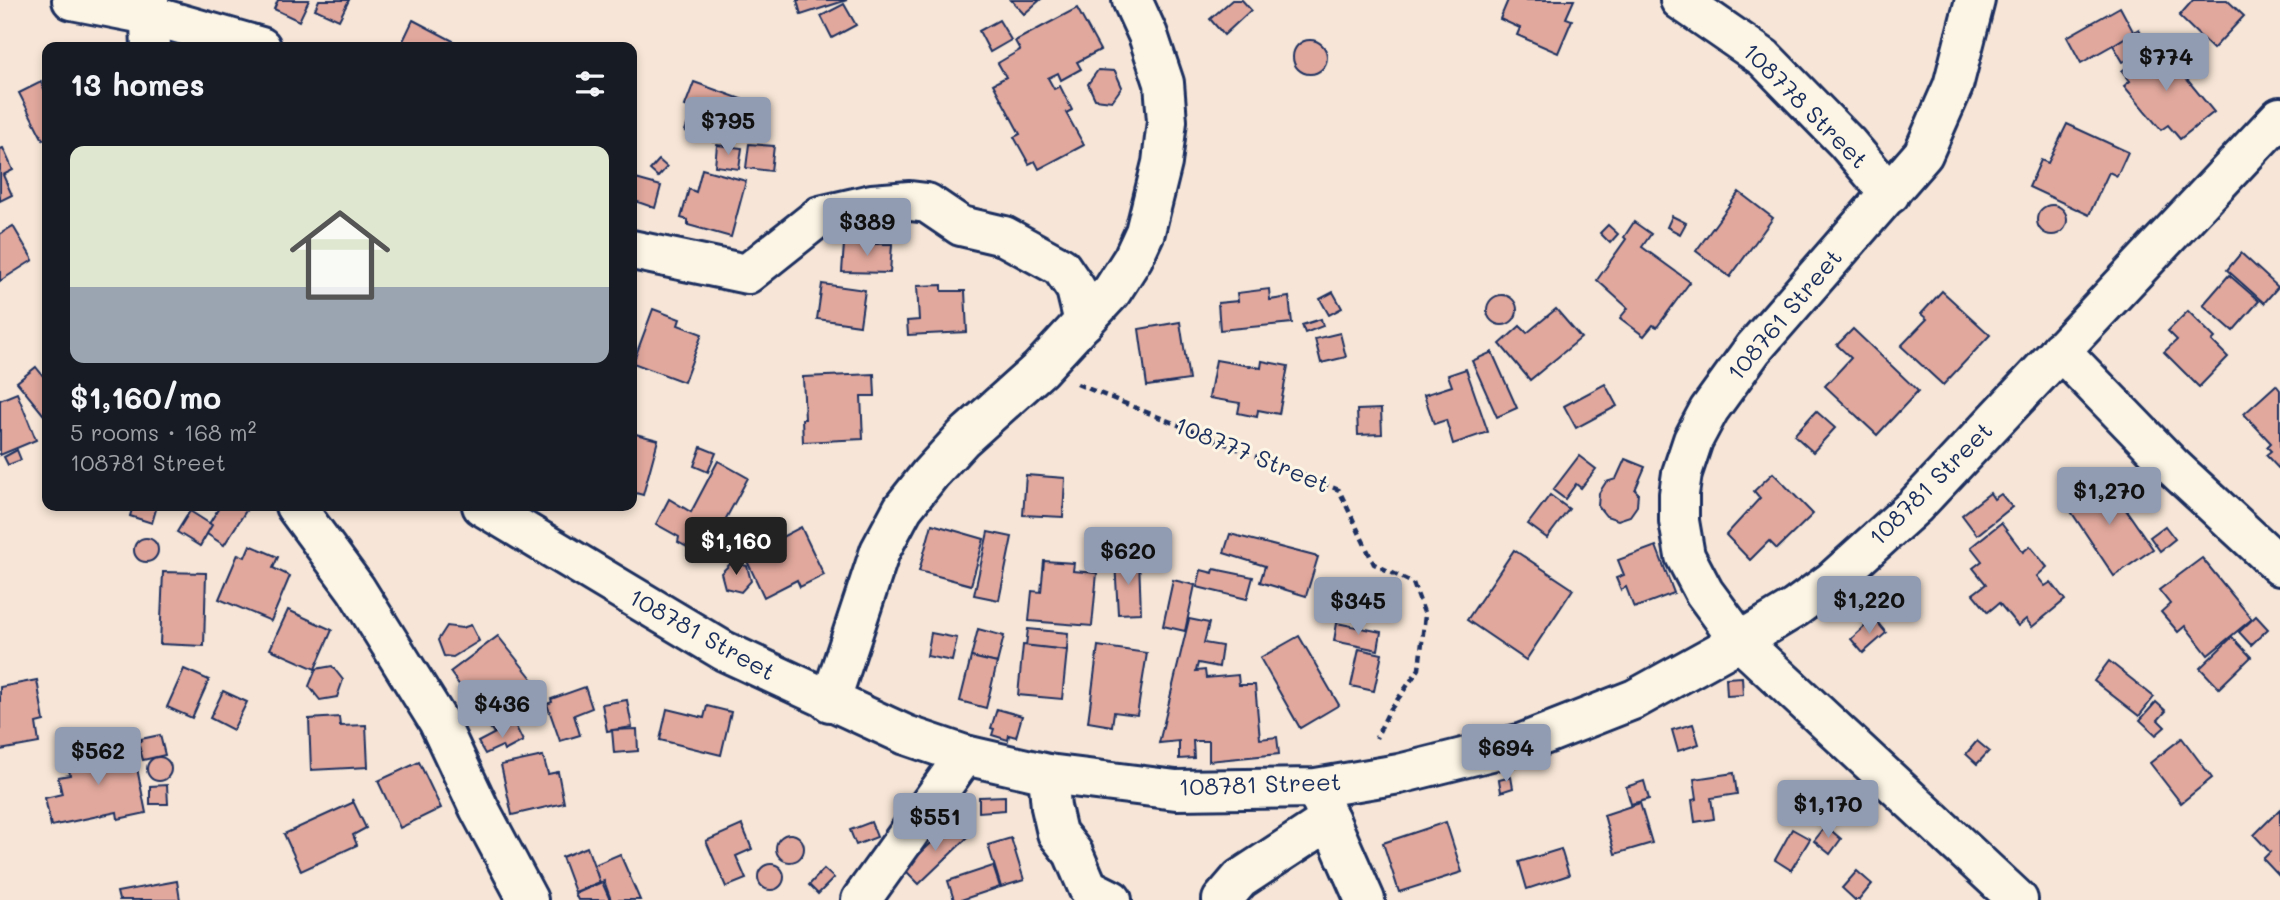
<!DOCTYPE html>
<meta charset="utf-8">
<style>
:root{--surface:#171b24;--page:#20242c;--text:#f1f3f6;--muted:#9ea1a6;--accent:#919bb2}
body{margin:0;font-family:Mali,sans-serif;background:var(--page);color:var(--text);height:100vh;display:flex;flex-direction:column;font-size:26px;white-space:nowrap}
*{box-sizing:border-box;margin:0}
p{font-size:23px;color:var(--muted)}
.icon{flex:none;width:38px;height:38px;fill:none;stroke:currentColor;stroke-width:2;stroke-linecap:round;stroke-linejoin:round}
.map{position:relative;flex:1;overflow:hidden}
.panel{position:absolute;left:42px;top:42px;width:595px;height:469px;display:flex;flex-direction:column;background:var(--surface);border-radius:14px;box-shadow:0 4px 10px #0003}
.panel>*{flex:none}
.price{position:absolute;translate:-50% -60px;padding:0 16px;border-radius:7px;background:var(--accent);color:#111;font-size:23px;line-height:46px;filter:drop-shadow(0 2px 4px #0008)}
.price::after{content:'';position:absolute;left:50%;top:42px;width:21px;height:16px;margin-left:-10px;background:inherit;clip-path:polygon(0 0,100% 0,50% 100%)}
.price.selected{background:#222;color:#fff}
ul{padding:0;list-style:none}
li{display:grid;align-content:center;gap:14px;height:371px;padding:0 28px}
li span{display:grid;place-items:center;height:217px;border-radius:14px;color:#555}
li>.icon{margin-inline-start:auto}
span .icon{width:126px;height:126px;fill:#fffc;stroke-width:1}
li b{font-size:30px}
h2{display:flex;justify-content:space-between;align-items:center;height:84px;padding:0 28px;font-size:30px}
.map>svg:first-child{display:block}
</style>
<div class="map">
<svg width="2280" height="900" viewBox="0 0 2280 900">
<rect width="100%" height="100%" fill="#f7e6d7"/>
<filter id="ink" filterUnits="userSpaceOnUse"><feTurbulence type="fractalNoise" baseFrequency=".0143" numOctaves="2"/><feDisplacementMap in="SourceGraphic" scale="14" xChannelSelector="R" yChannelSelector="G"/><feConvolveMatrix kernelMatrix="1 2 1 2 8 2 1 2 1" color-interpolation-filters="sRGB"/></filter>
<g filter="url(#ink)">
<g fill="#e1a89d" stroke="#1b2f5e" stroke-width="2">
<polygon points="278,0 309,0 299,21 274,9"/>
<polygon points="319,0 349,0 339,20 315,9"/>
<polygon points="797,0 847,0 801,15"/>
<polygon points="1011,0 1040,0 1024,14"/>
<polygon points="1232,0 1242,0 1251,10 1224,35 1210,19"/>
<polygon points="1508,0 1574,0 1566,18 1572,20 1558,53 1517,35 1520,28 1500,19"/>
<polygon points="2193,0 2227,0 2244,16 2213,49 2179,16"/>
<polygon points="844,4 856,25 832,38 821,16"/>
<polygon points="2120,7 2134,33 2081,63 2067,37"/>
<polygon points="1077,8 1100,50 1077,62 1081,69 1061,80 1058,73 1048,78 1054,89 1060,86 1072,110 1066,113 1084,145 1039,169 1035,161 1029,164 1014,137 1020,134 993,84 1006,77 998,63 1020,50 1015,41"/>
<polygon points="413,20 457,43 455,47 411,47 402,43"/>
<polygon points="999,20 1011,40 990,52 979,31"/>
<polygon points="2139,29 2149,47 2123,62 2113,45"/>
<circle cx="1310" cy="57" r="17"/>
<polygon points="2157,43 2214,112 2180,139 2168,125 2161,130 2124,86 2130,81 2122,71"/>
<polygon points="1098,70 1115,71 1122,87 1112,101 1095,99 1088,84"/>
<polygon points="41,82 47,95 47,137 43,140 19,93"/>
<polygon points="694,82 755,104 747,128 723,119 714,142 685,131 693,109 685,106"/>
<polygon points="2067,124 2128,152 2117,176 2109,172 2089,215 2029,187 2041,160 2048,163"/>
<polygon points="749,144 774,146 771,171 746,168"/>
<polygon points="717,145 742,148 739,169 715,166"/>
<polygon points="3,148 13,170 3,175 12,195 0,201 0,149"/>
<polygon points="659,160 667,167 658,177 650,170"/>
<polygon points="702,169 746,181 731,237 688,225 688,220 681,218 689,189 696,192"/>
<polygon points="632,178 661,186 655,208 632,200"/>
<polygon points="1739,192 1773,218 1730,277 1696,251"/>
<circle cx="2052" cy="220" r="15"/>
<polygon points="1672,216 1686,223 1680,234 1667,227"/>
<polygon points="1634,222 1651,234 1642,247 1690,282 1657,327 1653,325 1644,336 1620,318 1628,308 1597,280 1626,239 1624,237"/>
<polygon points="1608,225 1618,234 1610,243 1600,233"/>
<polygon points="13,226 33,260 0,281 0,234"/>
<polygon points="844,244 892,244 890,273 842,272"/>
<polygon points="2241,253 2278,287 2264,303 2227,270"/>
<polygon points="2229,275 2259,301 2233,331 2203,305"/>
<polygon points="822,284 865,290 860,325 817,319"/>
<polygon points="942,285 942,291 965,291 967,332 908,335 907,321 919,320 917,286"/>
<polygon points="1269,289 1270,300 1289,297 1292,323 1220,330 1218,303 1238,301 1237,293"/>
<polygon points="1942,291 1990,335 1943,385 1901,346 1927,319 1921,314"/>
<polygon points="1333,292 1342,308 1329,315 1320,299"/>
<circle cx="1502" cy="310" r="15"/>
<polygon points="653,309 680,319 678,325 702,334 684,382 633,363"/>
<polygon points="1556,309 1581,338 1530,380 1500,344 1520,326 1527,333"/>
<polygon points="2188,311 2215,338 2212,341 2228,357 2199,387 2164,352 2177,340 2168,331"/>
<polygon points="1321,319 1323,326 1305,333 1302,325"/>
<polygon points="1180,322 1189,380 1147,386 1139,329"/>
<polygon points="1853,329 1918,391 1877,435 1825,386 1851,358 1837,345"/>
<polygon points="1340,333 1346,357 1321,363 1315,339"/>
<polygon points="1492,352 1517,408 1497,417 1472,361"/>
<polygon points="1216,360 1261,368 1262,361 1288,366 1279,414 1258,410 1257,417 1238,413 1240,403 1209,398"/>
<polygon points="36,367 47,381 47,419 17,382"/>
<polygon points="1466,369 1488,432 1453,444 1446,420 1434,424 1424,395 1452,386 1448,375"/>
<polygon points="874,374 875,396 861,396 863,439 803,442 802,419 805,419 803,377"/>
<polygon points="1605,384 1617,406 1576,428 1564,406"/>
<polygon points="2276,385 2280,390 2280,470 2266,455 2271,451 2267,447 2271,443 2244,414"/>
<polygon points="17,393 36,440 0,455 0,400"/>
<polygon points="1381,409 1382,434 1358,435 1357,410"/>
<polygon points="1816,411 1835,428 1813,452 1794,435"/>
<polygon points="632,433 658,440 643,495 632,492"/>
<polygon points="701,447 716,453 708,472 694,466"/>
<polygon points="17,450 21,460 8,465 4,457"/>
<polygon points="1579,456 1596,469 1581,488 1576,484 1565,499 1553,490"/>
<polygon points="1625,459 1645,467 1635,490 1638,493 1637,506 1630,516 1618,520 1606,516 1598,506 1599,493 1606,482 1616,479"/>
<polygon points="718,461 748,478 705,557 678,542 679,537 656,524 669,499 691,512"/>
<polygon points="1773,473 1813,514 1777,549 1769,541 1750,560 1726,535 1760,498 1754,491"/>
<polygon points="1026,475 1065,478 1063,517 1023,515"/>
<polygon points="2104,478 2153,549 2114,576 2066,504"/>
<polygon points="1990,493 1994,499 2001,494 2012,507 1977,535 1962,515"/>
<polygon points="1550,495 1569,509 1547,538 1528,524"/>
<polygon points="133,506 157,506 152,523 130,516"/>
<polygon points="220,506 249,506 224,545 204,532"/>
<polygon points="190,511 212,525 200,546 177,532"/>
<polygon points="2001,523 2023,552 2030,546 2047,567 2037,576 2045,586 2051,582 2065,600 2032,627 2026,619 2018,626 1999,603 1988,612 1973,594 1986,584 1973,568 1982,561 1971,547"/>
<polygon points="932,524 984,539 971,585 919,571"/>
<polygon points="2165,526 2175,539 2160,551 2150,537"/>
<polygon points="801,527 824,575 800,587 797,580 764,597 747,561 780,545 778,539"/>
<polygon points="988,532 1012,537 999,600 974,595"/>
<polygon points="1230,534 1318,557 1306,596 1260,582 1265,566 1224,553"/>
<circle cx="146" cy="550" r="12"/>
<polygon points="250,545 278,557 273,568 290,576 271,621 219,599 238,554 245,557"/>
<polygon points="1656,546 1674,593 1634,608 1626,587 1621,590 1616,578 1624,575 1618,560"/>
<polygon points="1514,550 1573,589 1526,660 1467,620"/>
<polygon points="2202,558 2252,619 2208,655 2185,626 2178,632 2161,612 2170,604 2159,590"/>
<polygon points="1139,560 1141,613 1118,614 1115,561"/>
<polygon points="1044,561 1074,563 1073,571 1097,573 1092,626 1029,621 1032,591 1041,592"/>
<polygon points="732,562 747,566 751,581 741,592 725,588 721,573"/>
<polygon points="1214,569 1253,577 1247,599 1197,587 1201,570 1213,573"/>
<polygon points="163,572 206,573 204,646 160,644"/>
<polygon points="1173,580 1195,585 1185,631 1163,626"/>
<polygon points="288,610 332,630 315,669 270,649"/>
<polygon points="2256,616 2268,629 2251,645 2239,632"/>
<polygon points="1874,618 1886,633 1863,653 1851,639"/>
<polygon points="1189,619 1209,623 1204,643 1222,646 1219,667 1198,663 1196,671 1205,670 1206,678 1238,675 1239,685 1255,685 1260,739 1277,737 1279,754 1209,761 1209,741 1193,741 1194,758 1179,759 1179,741 1159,743"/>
<polygon points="1337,623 1381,632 1378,650 1334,641"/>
<polygon points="471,625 479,641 453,657 444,656 438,640 447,626 462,628"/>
<polygon points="978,629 1004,636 997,663 971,657"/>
<polygon points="1028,629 1068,633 1067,650 1026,646"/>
<polygon points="931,633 957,638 952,661 927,656"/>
<polygon points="498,636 534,681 512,697 523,712 494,733 450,672"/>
<polygon points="1299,636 1339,705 1300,728 1260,658"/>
<polygon points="2232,637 2251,657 2219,688 2200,668"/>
<polygon points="1023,645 1067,650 1062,699 1018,695"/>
<polygon points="1098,646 1147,653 1137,715 1114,712 1112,726 1088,722"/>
<polygon points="1359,649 1382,654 1374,691 1351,686"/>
<polygon points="971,657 997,663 986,708 960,701"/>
<polygon points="2109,661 2154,697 2139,716 2094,681"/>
<polygon points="332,666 343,680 337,697 320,700 309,686 316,669"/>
<polygon points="184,669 209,680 192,718 167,707"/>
<polygon points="1742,677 1743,695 1727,696 1726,678"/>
<polygon points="37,680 44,721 36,723 39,743 0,750 0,687"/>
<polygon points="585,687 592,708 574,715 580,735 560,741 547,704 552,702 551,699"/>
<polygon points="223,691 247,702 233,730 210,718"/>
<polygon points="627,700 632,727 607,731 602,704"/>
<polygon points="2156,702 2166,711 2158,720 2165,727 2156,735 2140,720"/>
<polygon points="707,706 731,712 721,755 660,740 667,709 704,718"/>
<polygon points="997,709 1022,716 1016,737 1009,735 1008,740 992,735 994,729 991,728"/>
<polygon points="339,717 340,726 366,725 368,767 311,770 309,719"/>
<polygon points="514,723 523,741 504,751 502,746 485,754 478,742"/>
<polygon points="1693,724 1699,744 1678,751 1672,730"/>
<polygon points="637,729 638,751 614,753 612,730"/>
<polygon points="160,735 165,755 143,760 138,742 142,741 141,739"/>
<polygon points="2182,738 2212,778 2181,803 2150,763"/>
<polygon points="113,740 117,756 134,753 146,813 118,819 117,812 51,826 45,798 62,794 58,777 70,775 67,761 89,757 87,746"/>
<polygon points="1977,741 1989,751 1977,764 1966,754"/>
<polygon points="543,756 548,774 558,772 564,803 512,815 501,765"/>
<circle cx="159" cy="769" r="12"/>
<polygon points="419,762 441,808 400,828 378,781"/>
<polygon points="1734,773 1737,794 1711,798 1714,819 1695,822 1692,800 1697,799 1694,779"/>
<polygon points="1511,777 1513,788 1501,792 1499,780"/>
<polygon points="1644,781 1649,799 1631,804 1626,787"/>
<polygon points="167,785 168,804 150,804 150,786"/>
<polygon points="1005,796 1005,810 979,812 979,797"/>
<polygon points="352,799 366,828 353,835 357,845 301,871 284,834 352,803"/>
<polygon points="1640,803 1652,843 1615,854 1604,815"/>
<polygon points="2280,809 2280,877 2263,859 2270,852 2254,835"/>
<polygon points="871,822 877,837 856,845 850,830"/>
<polygon points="1446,822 1462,872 1399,892 1383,843"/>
<polygon points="952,823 967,838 919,884 904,869"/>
<polygon points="742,825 752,849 736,856 746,879 726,887 706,841"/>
<polygon points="1826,826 1841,839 1830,854 1814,841"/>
<polygon points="1792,829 1810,839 1791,870 1775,860"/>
<circle cx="790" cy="848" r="14"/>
<polygon points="1011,838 1024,880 1001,887 988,845"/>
<polygon points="587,847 600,882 575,892 562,857"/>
<polygon points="1561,849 1569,875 1527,889 1519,862"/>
<polygon points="620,854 640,900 611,900 604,881 600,883 594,865"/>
<circle cx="771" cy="877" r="13"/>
<polygon points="993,866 1000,887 961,900 954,900 948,881"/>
<polygon points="824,869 834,878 818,894 809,885"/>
<polygon points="1857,871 1872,884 1859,900 1855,900 1842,888"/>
<polygon points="177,881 180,900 119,900 117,892"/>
<polygon points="602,882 610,900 578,900 575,894"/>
</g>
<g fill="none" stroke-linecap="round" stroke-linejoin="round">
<g stroke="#1b2f5e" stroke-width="44">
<g id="minor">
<polyline points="72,0 149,15 261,47"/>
<polyline points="1680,0 1764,58 1847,143 1890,194"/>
<polyline points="1975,0 1953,86 1923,154 1753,349 1709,410 1693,440 1682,473 1679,494 1679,521 1685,556 1704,592 1740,641 2018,900"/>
<polyline points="632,250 747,274 820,216 872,204 910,201 927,203 961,226 1004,236 1061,267 1076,289 1084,322"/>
<polyline points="2060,350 2172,466 2280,566"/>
<polyline points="295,506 356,589 438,721 479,808 528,900"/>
<polyline points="830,702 880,551 903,508 930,474 963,438 1040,369 1112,291 1133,258 1145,232 1162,163 1167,121 1164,83 1148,35 1132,0"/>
<polyline points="1048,774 1051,807 1057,833 1073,853 1088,888 1112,900"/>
<polyline points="1319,796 1365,900"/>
<polyline points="861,900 965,755"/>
<polyline points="1222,900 1240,879 1330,820"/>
</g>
</g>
<g stroke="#1b2f5e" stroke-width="44">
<g id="tertiary">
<polyline points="149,0 151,47"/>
<polyline points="482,506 724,651 906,735 965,755 1048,774 1176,790 1316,788 1399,774 1523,743 1635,699 1740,641 1795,608 1832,581 1915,506 2280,117"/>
</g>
</g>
<polyline stroke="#1b2f5e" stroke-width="4.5" stroke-dasharray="7 5" stroke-linecap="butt" points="1077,384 1339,490 1374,564 1413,583 1425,615 1419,669 1388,713 1376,738"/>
<use href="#minor" stroke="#fcf5e5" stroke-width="38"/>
<use href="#tertiary" stroke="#fcf5e5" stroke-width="38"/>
</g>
</g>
<g text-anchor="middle" stroke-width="6" stroke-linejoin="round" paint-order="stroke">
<g font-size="24" fill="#1b2f5e" stroke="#fcf5e5">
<text transform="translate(1805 106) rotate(45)" y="8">108778 Street</text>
<text transform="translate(1785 315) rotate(-50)" y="8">108761 Street</text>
<text transform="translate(1252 455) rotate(22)" y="8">108777 Street</text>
<text transform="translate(1931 484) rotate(-45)" y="8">108781 Street</text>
<text transform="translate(702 635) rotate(29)" y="8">108781 Street</text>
<text transform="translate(1260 785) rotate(-2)" y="8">108781 Street</text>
</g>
</g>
</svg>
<b class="price" style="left:2166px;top:93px">$774</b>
<b class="price" style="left:728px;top:157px">$795</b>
<b class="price" style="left:867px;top:258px">$389</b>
<b class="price" style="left:2109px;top:527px">$1,270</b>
<b class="price selected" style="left:736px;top:577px">$1,160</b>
<b class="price" style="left:1128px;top:587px">$620</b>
<b class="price" style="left:1869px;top:636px">$1,220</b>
<b class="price" style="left:1358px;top:637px">$345</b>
<b class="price" style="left:502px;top:740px">$436</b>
<b class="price" style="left:1506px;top:784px">$694</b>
<b class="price" style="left:98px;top:787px">$562</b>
<b class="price" style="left:1828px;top:840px">$1,170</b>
<b class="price" style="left:935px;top:853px">$551</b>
<section class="panel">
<h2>13 homes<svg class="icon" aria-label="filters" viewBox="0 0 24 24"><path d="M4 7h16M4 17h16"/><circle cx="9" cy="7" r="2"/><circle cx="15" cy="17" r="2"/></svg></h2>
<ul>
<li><span style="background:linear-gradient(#dfe7d0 65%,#9aa5b1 0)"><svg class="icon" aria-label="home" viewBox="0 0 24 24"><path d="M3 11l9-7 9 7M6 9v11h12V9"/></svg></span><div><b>$1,160/mo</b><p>5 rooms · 168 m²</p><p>108781 Street</p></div></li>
</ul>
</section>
</div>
